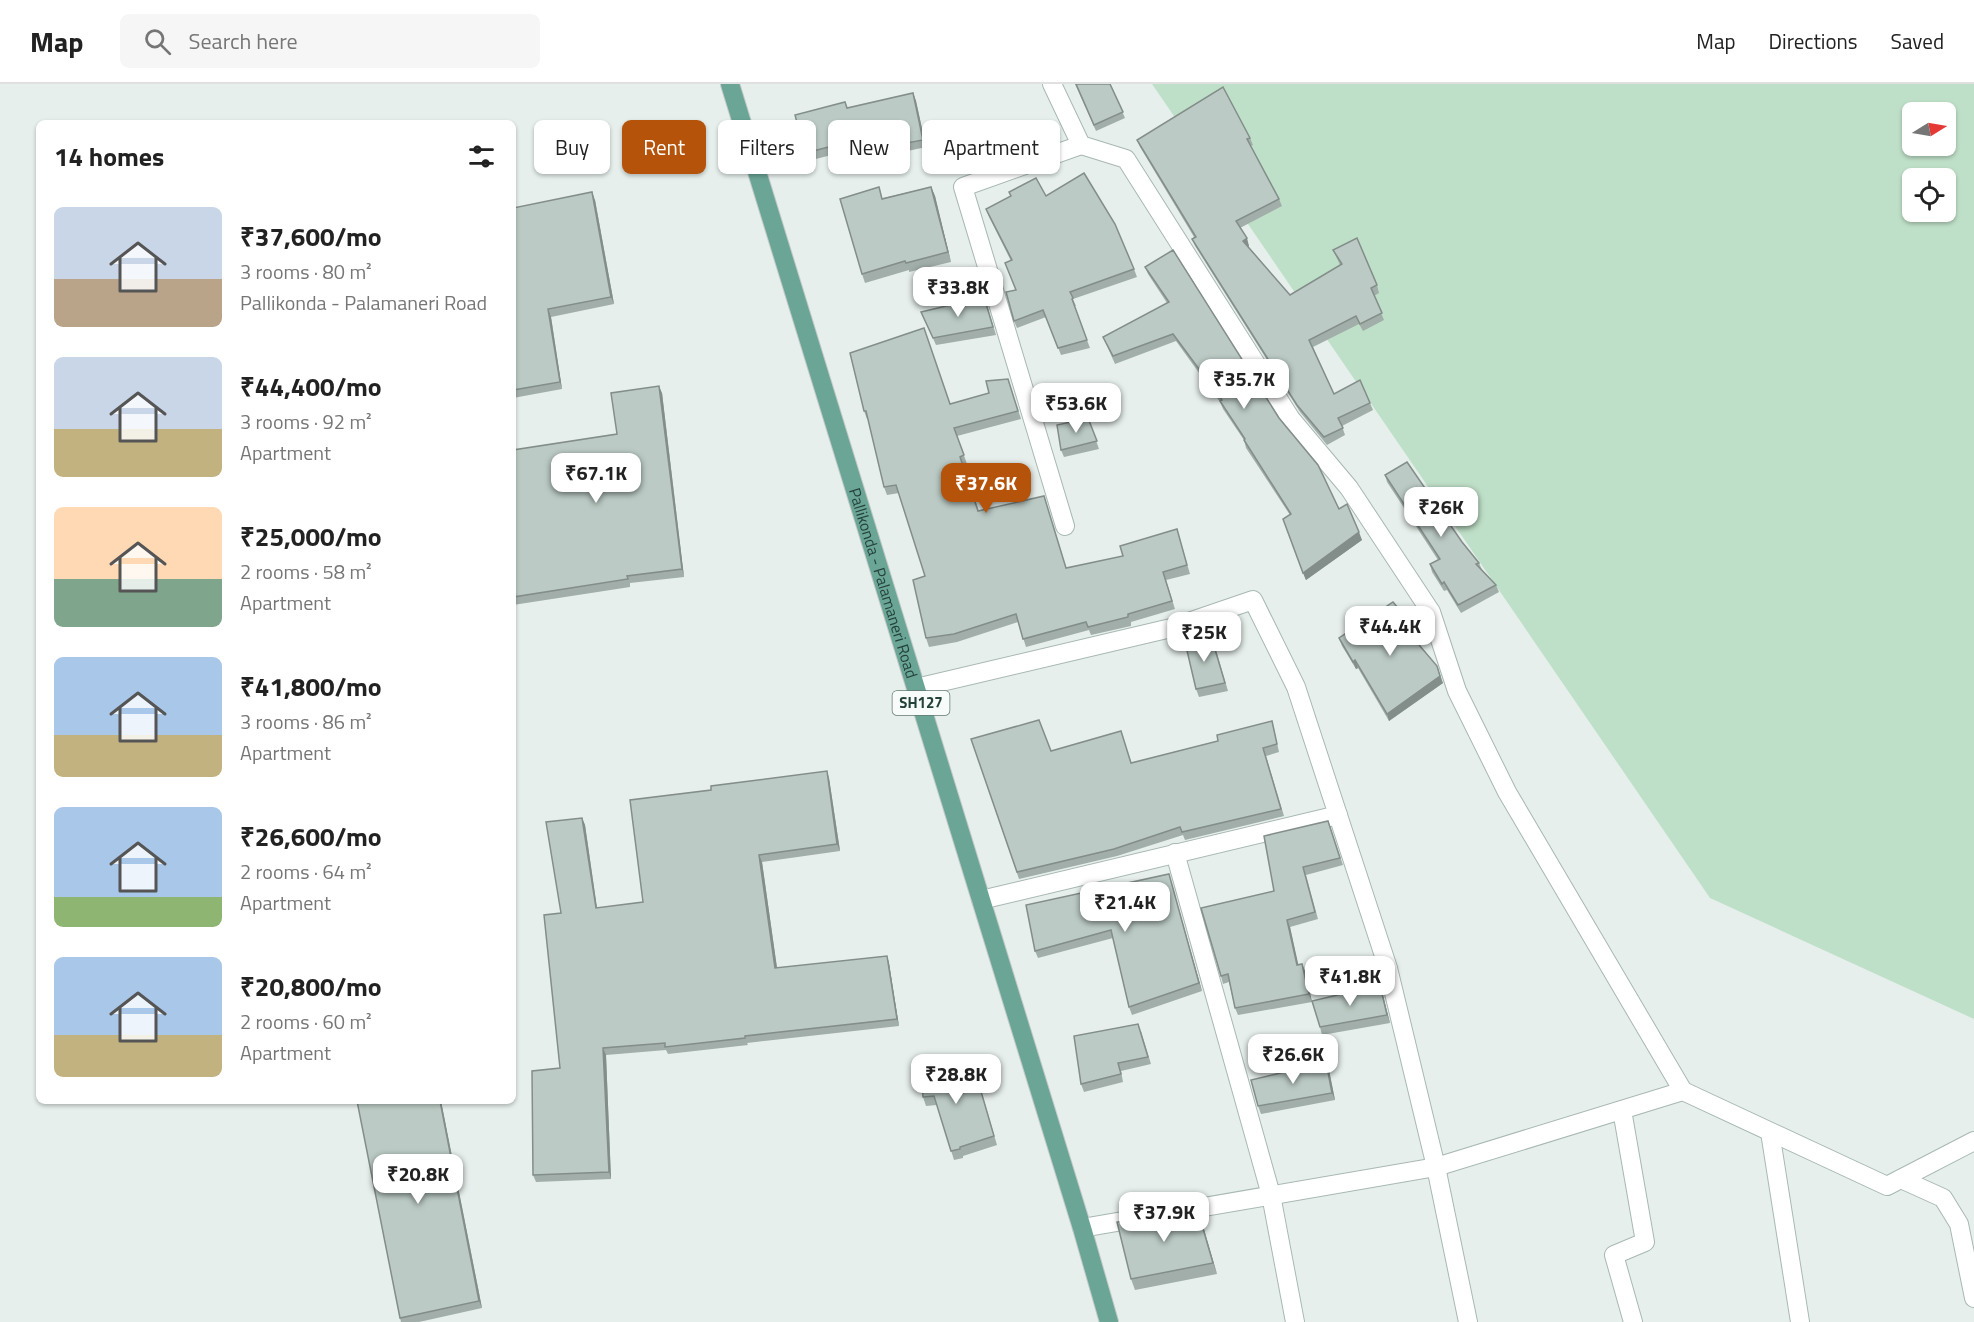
<!DOCTYPE html>
<meta charset="utf-8">
<style>
:root{--surface:#fff;--page:#f6f6f6;--text:#222;--muted:#767676;--line:#e0e0e0;--accent:#b45309}
body{margin:0;font-family:"Titillium Web",sans-serif;background:var(--page);color:var(--text);height:100vh;display:flex;flex-direction:column;font-size:22px;white-space:nowrap}
*{box-sizing:border-box;margin:0}
p{font-size:20px;color:var(--muted)}
.icon{flex:none;width:33px;height:33px;fill:none;stroke:currentColor;stroke-width:2;stroke-linecap:round;stroke-linejoin:round}
.map{position:relative;flex:1;overflow:hidden}
.drawer{position:absolute;left:36px;top:36px;width:480px;height:984px;display:flex;flex-direction:column;background:var(--surface);border-radius:9px;box-shadow:0 2px 4px #0004}
.drawer>*{flex:none}
.banner{position:absolute;left:534px;top:36px;width:570px;height:54px;display:flex;gap:12px}
.needle{width:39px;rotate:79deg}
.controls{position:absolute;left:1902px;top:18px;display:grid;gap:12px}
.controls a{display:grid;place-items:center;width:54px;height:54px;border-radius:9px;background:var(--surface);box-shadow:0 2px 4px #0004;font-size:30px}
.price{position:absolute;translate:-50% -51px;padding:0 14px;border-radius:12px;background:#fff;color:#222;font-size:20px;line-height:39px;filter:drop-shadow(0 2px 3px #0008)}
.price::after{content:'';position:absolute;left:50%;top:36px;width:18px;height:14px;margin-left:-9px;background:inherit;clip-path:polygon(0 0,100% 0,50% 100%)}
.price.selected{background:var(--accent);color:#fff}
ul{padding:0;list-style:none}
li{display:flex;align-items:center;gap:18px;height:150px;padding:0 18px}
li span{display:grid;place-items:center;flex:none;width:168px;height:120px;border-radius:9px;color:#555}
li>.icon{margin-inline-start:auto}
span .icon{width:72px;height:72px;fill:#fffc;stroke-width:1}
li b{font-size:26px}
h2{display:flex;justify-content:space-between;align-items:center;height:72px;padding:0 18px;font-size:26px}
.tag{padding:0 21px;border-radius:9px;background:var(--surface);box-shadow:0 2px 4px #0004;font-size:21px;line-height:54px}
.tag.selected{background:var(--accent);color:#fff}
header{display:flex;align-items:center;gap:36px;box-sizing:border-box;height:84px;padding:0 30px;background:var(--surface);border-bottom:2px solid var(--line)}
header strong{font-size:28px}
nav{display:flex;gap:33px;margin-inline-start:auto;font-size:21px}
.search{width:420px;height:54px;background:var(--page);display:flex;align-items:center;gap:15px;box-sizing:border-box;padding:0 21px;border-radius:9px;color:var(--muted);font-size:22px}
.map>svg:first-child{display:block}
</style>
<header>
<strong>Map</strong>
<div class="search"><svg class="icon" aria-label="search" viewBox="0 0 24 24"><circle cx="10" cy="10" r="6"/><path d="M15 15l6 6"/></svg>Search here</div>
<nav><a>Map</a><a>Directions</a><a>Saved</a></nav>
</header>
<div class="map">
<svg width="1974" height="1238" viewBox="0 0 1974 1238">
<rect width="100%" height="100%" fill="#e6efeb"/>
<path fill="#bfe0c8" fill-rule="evenodd" d="M 1152,0 L 1974,0 L 1974,935 L 1710,814 ZM 1912,28 L 1946,28 L 1946,62 L 1912,62 ZM 1912,94 L 1946,94 L 1946,128 L 1912,128 Z"/>
<g fill="none" stroke-linecap="round" stroke-linejoin="round">
<g stroke="#a8b8b2" stroke-width="20">
<g id="minor">
<polyline points="1052,0 1081,61 1126,75 1291,335 1349,404 1431,528 1457,607 1507,708 1683,1007 1887,1102 1974,1057"/>
<polyline points="1065,442 963,103 1081,61"/>
<polyline points="916,604 1171,544 1253,516 1296,603 1388,884 1436,1083 1468,1238"/>
<polyline points="1175,769 1271,1111 1295,1238"/>
<polyline points="981,816 1338,731"/>
<polyline points="1622,1026 1645,1158 1614,1171 1633,1238"/>
<polyline points="1770,1048 1800,1238"/>
<polyline points="1901,1095 1943,1114 1959,1140 1974,1214"/>
<polyline points="1082,1144 1436,1083 1683,1007"/>
</g>
</g>
<g stroke="#c2cac8" stroke-width="20">
<g id="primary">
<path id="s1" d="M 730,0 L 1082,1144 L 1109,1238"/>
</g>
</g>
<use href="#minor" stroke="#fff" stroke-width="18"/>
<use href="#primary" stroke="#6aa596" stroke-width="18"/>
</g>
<g fill="#a1aea9">
<polygon points="1075,0 1110,0 1125,34 1096,47"/>
<polygon points="913,9 916,17 926,63 894,70 890,56 808,77 805,69 845,18 847,24"/>
<polygon points="1250,54 1253,61 1251,62 1279,115 1282,122 1240,144 1249,162 1248,163 1290,211 1340,181 1333,166 1377,201 1379,209 1374,212 1384,236 1363,247 1359,240 1313,263 1334,310 1370,319 1373,326 1342,342 1345,351 1327,361 1300,328 1195,162 1192,155 1194,153 1140,63 1137,56"/>
<polygon points="931,103 935,112 951,178 909,188 909,186 865,199 862,190 883,114"/>
<polygon points="1009,108 1046,112 1134,185 1137,193 1073,215 1076,222 1074,222 1090,264 1061,271 1046,233 1017,244 1014,237 1016,206 1011,177 989,133 986,125 1011,113"/>
<polygon points="595,116 614,220 551,233 562,305 513,314 513,124"/>
<polygon points="1145,183 1279,334 1339,425 1362,456 1306,496 1283,435 1290,431 1246,364 1244,356 1223,325 1220,318 1176,257 1115,280 1103,253 1167,219 1148,190"/>
<polygon points="987,221 996,251 936,261 921,228"/>
<polygon points="1008,295 1021,335 957,352 967,380 963,381 979,427 1066,484 1123,472 1177,445 1190,490 1166,496 1175,525 1131,538 1131,542 1091,551 1089,546 1026,563 1018,538 957,558 929,563 926,554 925,492 899,409 887,411 884,403 868,335 867,335 864,327 950,320 989,309"/>
<polygon points="662,309 684,493 630,499 630,503 513,521 513,366 617,350"/>
<polygon points="1088,334 1099,365 1064,373 1061,366"/>
<polygon points="1385,391 1462,458 1479,479 1482,486 1496,501 1499,508 1461,529 1447,506 1444,507 1432,488 1430,480 1438,476 1387,398"/>
<polygon points="1409,537 1412,545 1408,548 1443,599 1389,637 1358,584 1356,585 1342,562 1339,554"/>
<polygon points="1214,559 1228,607 1199,613 1196,605"/>
<polygon points="1272,637 1274,645 1279,668 1266,672 1284,732 1185,756 1183,751 1117,772 1019,795 971,655 1132,679 1218,657"/>
<polygon points="829,694 840,767 762,778 777,884 887,872 889,879 899,942 747,959 748,961 668,970 666,966 606,971 611,1095 536,1098 533,1091 560,984 561,829 582,734 585,741 597,824 643,818"/>
<polygon points="1328,737 1343,781 1306,791 1318,835 1290,843 1298,881 1305,887 1312,918 1238,931 1235,924 1229,898 1223,900 1221,892 1274,807"/>
<polygon points="1169,790 1202,907 1132,931 1129,923 1113,854 1038,874 1035,867"/>
<polygon points="1382,908 1390,939 1322,951 1320,943"/>
<polygon points="1141,947 1151,980 1121,987 1123,998 1084,1008 1081,1000"/>
<polygon points="952,972 955,981 958,1011 983,1013 997,1061 963,1072 963,1074 954,1076 937,1021 926,1022 923,1013"/>
<polygon points="1329,986 1335,1016 1261,1030 1258,1022"/>
<polygon points="441,1017 482,1224 419,1238 401,1238 400,1234"/>
<polygon points="1197,1124 1217,1190 1135,1206 1131,1195"/>
</g>
<g fill="#838d89">
<polygon points="913,9 916,17 926,63 923,56"/>
<polygon points="931,103 935,112 951,178 948,168"/>
<polygon points="592,108 595,116 614,220 611,213"/>
<polygon points="1247,154 1249,162 1246,164 1243,157"/>
<polygon points="548,225 551,233 562,305 560,298"/>
<polygon points="659,302 662,309 684,493 682,485"/>
<polygon points="1359,448 1362,456 1306,496 1303,489"/>
<polygon points="1409,537 1412,545 1405,550 1403,542"/>
<polygon points="1355,576 1358,584 1356,585 1353,578"/>
<polygon points="1437,582 1443,599 1389,637 1387,630"/>
<polygon points="827,687 829,694 840,767 837,760"/>
<polygon points="582,734 585,741 598,831 596,824"/>
<polygon points="759,771 762,778 778,891 775,884"/>
<polygon points="1169,790 1171,798 1202,907 1199,899"/>
<polygon points="1287,836 1290,843 1300,888 1297,881"/>
<polygon points="887,872 889,879 899,942 897,935"/>
<polygon points="1302,880 1305,887 1312,918 1309,910"/>
<polygon points="1380,901 1382,908 1390,939 1387,931"/>
<polygon points="603,964 606,971 611,1095 609,1088"/>
<polygon points="952,972 955,981 959,1020 955,1011"/>
<polygon points="1326,978 1329,986 1335,1016 1332,1009"/>
<polygon points="440,1017 441,1017 482,1224 479,1217"/>
<polygon points="1197,1124 1201,1135 1217,1190 1213,1179"/>
</g>
<g fill="#bbcac4" stroke="#838d89" stroke-width="1.5">
<polygon points="1076,0 1110,0 1123,28 1094,41"/>
<polygon points="1223,3 1250,54 1247,55 1279,115 1236,137 1247,154 1243,157 1290,211 1342,180 1333,166 1357,154 1377,201 1371,204 1382,229 1360,240 1356,232 1309,256 1334,310 1360,296 1370,319 1338,334 1343,344 1324,353 1297,321 1192,155 1196,153 1137,56"/>
<polygon points="913,9 923,56 891,62 888,48 805,69 795,31 845,18 847,24"/>
<polygon points="1084,89 1115,140 1134,185 1070,208 1073,214 1072,215 1087,256 1058,264 1043,226 1014,237 1006,208 1016,206 1005,179 1012,176 986,125 1011,112 1009,108 1036,94 1046,112"/>
<polygon points="879,103 882,115 931,103 948,168 906,179 905,177 862,190 840,115"/>
<polygon points="592,108 611,213 548,225 560,298 513,306 513,124"/>
<polygon points="1173,166 1279,334 1318,381 1339,425 1347,420 1359,448 1303,489 1283,435 1291,430 1244,356 1245,355 1220,317 1222,316 1173,250 1113,272 1103,253 1169,218 1145,183"/>
<polygon points="984,213 993,243 933,254 921,228"/>
<polygon points="924,244 950,320 989,309 986,297 1008,295 1018,327 954,344 964,371 960,373 978,427 1044,412 1066,484 1123,472 1120,462 1177,445 1187,481 1163,488 1172,517 1128,530 1128,533 1088,543 1086,538 1023,555 1016,530 954,550 926,554 913,496 925,492 896,401 884,403 866,327 864,327 850,269"/>
<polygon points="659,302 682,485 627,492 628,495 513,513 513,366 617,350 611,309"/>
<polygon points="1088,334 1097,357 1061,366 1057,341"/>
<polygon points="1407,378 1462,458 1479,479 1476,480 1496,501 1458,521 1444,498 1442,500 1430,480 1440,475 1385,391"/>
<polygon points="1393,518 1409,537 1403,542 1437,582 1440,592 1387,630 1355,576 1353,578 1339,554"/>
<polygon points="1211,552 1225,599 1196,605 1185,558"/>
<polygon points="1039,636 1051,667 1121,647 1131,679 1218,657 1217,651 1272,637 1277,660 1263,664 1281,725 1182,748 1180,743 1114,765 1017,788 971,655"/>
<polygon points="827,687 837,760 759,771 775,884 887,872 897,935 745,952 745,954 665,963 665,959 603,964 609,1088 533,1091 532,987 560,984 544,831 561,829 546,738 582,734 596,824 643,818 630,716 711,706 711,702"/>
<polygon points="1328,737 1340,774 1303,783 1315,828 1287,836 1297,881 1302,880 1309,910 1235,924 1228,890 1221,892 1201,824 1274,807 1264,752"/>
<polygon points="1169,790 1199,899 1129,923 1111,846 1035,867 1026,821"/>
<polygon points="1380,901 1387,931 1320,943 1312,917"/>
<polygon points="1138,940 1148,973 1118,979 1121,990 1081,1000 1074,952"/>
<polygon points="952,972 955,1011 980,1004 994,1052 960,1063 960,1065 951,1067 934,1012 923,1013 921,977"/>
<polygon points="1326,978 1332,1009 1258,1022 1251,996"/>
<polygon points="357,1017 440,1017 479,1217 400,1234"/>
<polygon points="1197,1124 1213,1179 1131,1195 1117,1138"/>
</g>
<g text-anchor="middle" stroke-width="5" stroke-linejoin="round" paint-order="stroke">
<rect fill="#f7fbf9" stroke="#637a73" stroke-width="1.5" x="892.5" y="607" width="57" height="24" rx="4.5"/>
<g font-size="15" font-weight="bold" fill="#24423a">
<text x="921" y="624">SH127</text>
</g>
<g font-size="16" fill="#24423a" stroke="#f7fbf9">
<text dy="6" stroke="none"><textPath href="#s1" startOffset="522">Pallikonda - Palamaneri Road</textPath></text>
</g>
</g>
</svg>
<div class="controls">
<a><svg class="needle" viewBox="-14 -14 28 28"><path d="M0-13l5 13h-10z" fill="#e53935"/><path d="M0 13l5-13h-10z" fill="#767676"/></svg></a>
<a><svg class="icon" aria-label="locate" viewBox="0 0 24 24"><circle cx="12" cy="12" r="6"/><path d="M12 2v4M12 18v4M2 12h4M18 12h4"/></svg></a>
</div>
<b class="price" style="left:958px;top:234px">₹33.8K</b>
<b class="price" style="left:1244px;top:326px">₹35.7K</b>
<b class="price" style="left:1076px;top:350px">₹53.6K</b>
<b class="price" style="left:596px;top:420px">₹67.1K</b>
<b class="price selected" style="left:986px;top:430px">₹37.6K</b>
<b class="price" style="left:1441px;top:454px">₹26K</b>
<b class="price" style="left:1390px;top:573px">₹44.4K</b>
<b class="price" style="left:1204px;top:579px">₹25K</b>
<b class="price" style="left:1125px;top:849px">₹21.4K</b>
<b class="price" style="left:1350px;top:923px">₹41.8K</b>
<b class="price" style="left:1293px;top:1001px">₹26.6K</b>
<b class="price" style="left:956px;top:1021px">₹28.8K</b>
<b class="price" style="left:418px;top:1121px">₹20.8K</b>
<b class="price" style="left:1164px;top:1159px">₹37.9K</b>
<div class="banner">
<a class="tag">Buy</a>
<a class="tag selected">Rent</a>
<a class="tag">Filters</a>
<a class="tag">New</a>
<a class="tag">Apartment</a>
</div>
<section class="drawer">
<h2>14 homes<svg class="icon" aria-label="filters" viewBox="0 0 24 24"><path d="M4 7h16M4 17h16"/><circle cx="9" cy="7" r="2"/><circle cx="15" cy="17" r="2"/></svg></h2>
<ul>
<li><span style="background:linear-gradient(#c9d6e8 60%,#b9a48a 0)"><svg class="icon" aria-label="home" viewBox="0 0 24 24"><path d="M3 11l9-7 9 7M6 9v11h12V9"/></svg></span><div><b>₹37,600/mo</b><p>3 rooms · 80 m²</p><p>Pallikonda - Palamaneri Road</p></div></li>
<li><span style="background:linear-gradient(#c9d6e8 60%,#c2b280 0)"><svg class="icon" aria-label="home" viewBox="0 0 24 24"><path d="M3 11l9-7 9 7M6 9v11h12V9"/></svg></span><div><b>₹44,400/mo</b><p>3 rooms · 92 m²</p><p>Apartment</p></div></li>
<li><span style="background:linear-gradient(#ffd9b3 60%,#7fa58c 0)"><svg class="icon" aria-label="home" viewBox="0 0 24 24"><path d="M3 11l9-7 9 7M6 9v11h12V9"/></svg></span><div><b>₹25,000/mo</b><p>2 rooms · 58 m²</p><p>Apartment</p></div></li>
<li><span style="background:linear-gradient(#a9c7e8 65%,#c2b280 0)"><svg class="icon" aria-label="home" viewBox="0 0 24 24"><path d="M3 11l9-7 9 7M6 9v11h12V9"/></svg></span><div><b>₹41,800/mo</b><p>3 rooms · 86 m²</p><p>Apartment</p></div></li>
<li><span style="background:linear-gradient(#a9c7e8 75%,#8fb573 0)"><svg class="icon" aria-label="home" viewBox="0 0 24 24"><path d="M3 11l9-7 9 7M6 9v11h12V9"/></svg></span><div><b>₹26,600/mo</b><p>2 rooms · 64 m²</p><p>Apartment</p></div></li>
<li><span style="background:linear-gradient(#a9c7e8 65%,#c2b280 0)"><svg class="icon" aria-label="home" viewBox="0 0 24 24"><path d="M3 11l9-7 9 7M6 9v11h12V9"/></svg></span><div><b>₹20,800/mo</b><p>2 rooms · 60 m²</p><p>Apartment</p></div></li>
</ul>
</section>
</div>
